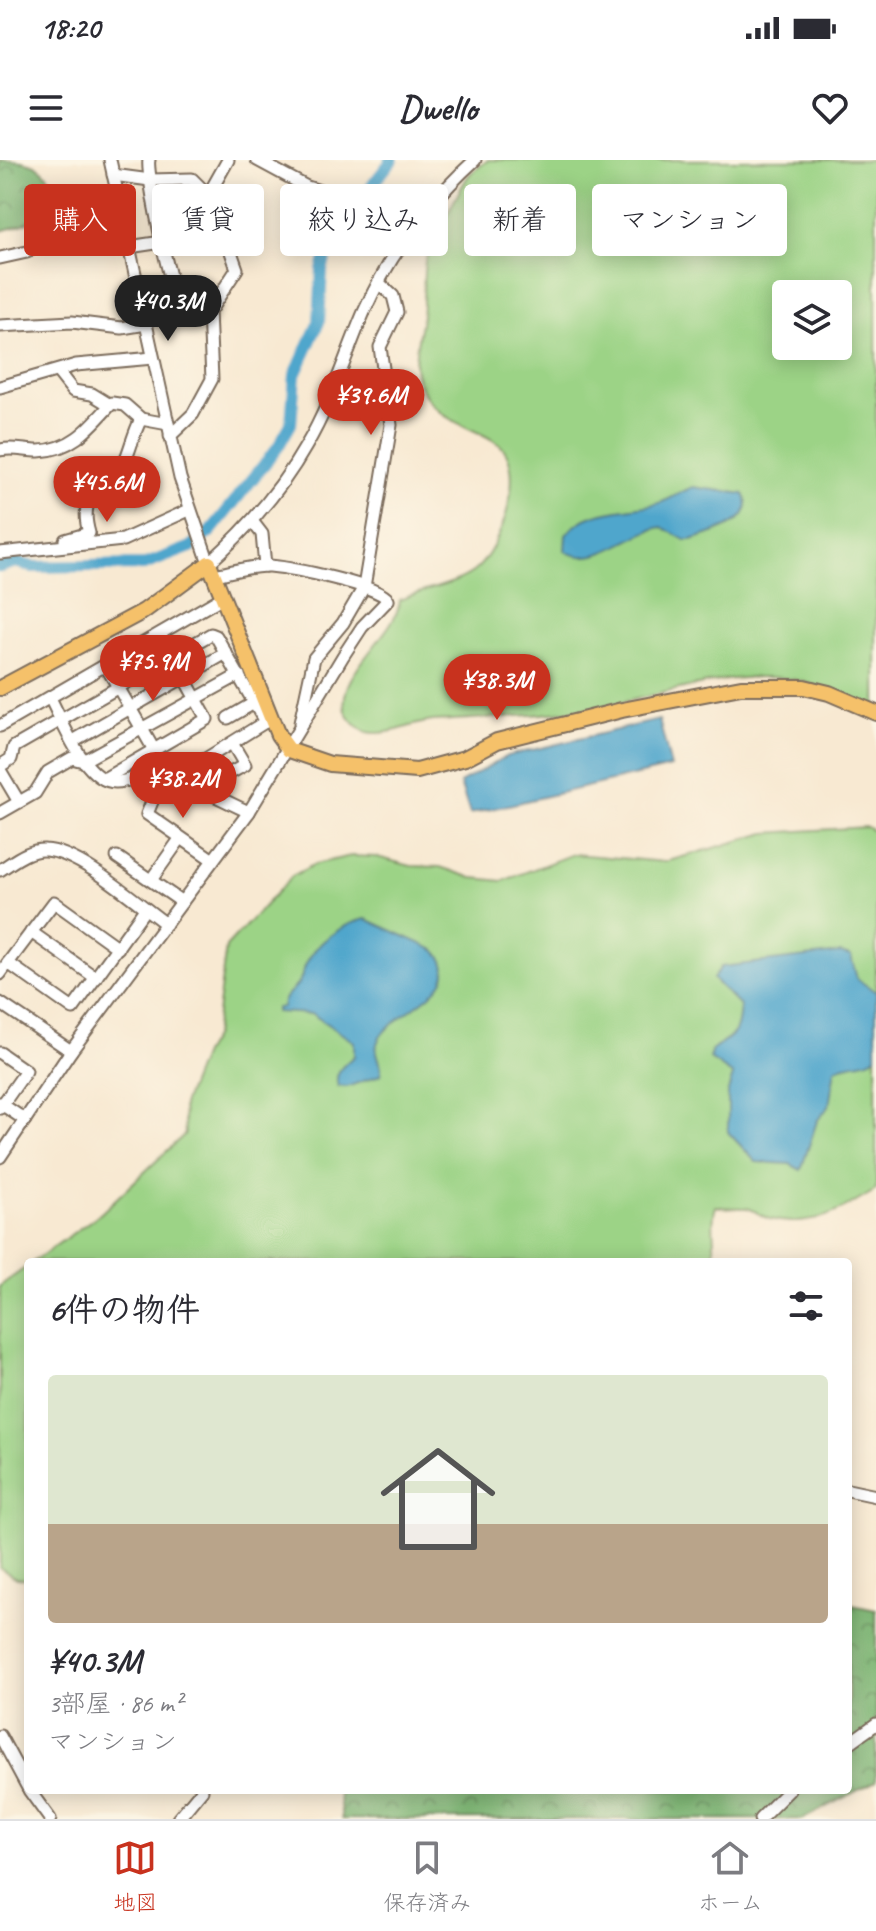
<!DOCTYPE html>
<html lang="ja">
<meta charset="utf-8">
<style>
:root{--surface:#fff;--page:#f2f2f3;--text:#2b2b33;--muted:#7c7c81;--line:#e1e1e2;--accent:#c8321e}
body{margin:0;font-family:Caveat,"Klee One",sans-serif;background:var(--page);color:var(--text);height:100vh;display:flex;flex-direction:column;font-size:30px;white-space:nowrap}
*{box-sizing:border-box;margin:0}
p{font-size:26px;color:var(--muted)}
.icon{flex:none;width:44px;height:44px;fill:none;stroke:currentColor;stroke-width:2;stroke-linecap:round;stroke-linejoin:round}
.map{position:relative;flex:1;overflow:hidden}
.drawer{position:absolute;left:24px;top:1098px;width:828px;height:536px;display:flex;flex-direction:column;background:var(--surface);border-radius:8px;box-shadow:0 4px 20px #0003}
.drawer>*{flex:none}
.hud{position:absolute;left:24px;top:24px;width:828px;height:72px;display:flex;gap:16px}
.tools{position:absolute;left:772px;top:120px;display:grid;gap:16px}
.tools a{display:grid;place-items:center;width:80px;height:80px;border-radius:8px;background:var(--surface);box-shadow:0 4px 20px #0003;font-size:40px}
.price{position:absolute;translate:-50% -68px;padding:0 18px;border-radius:28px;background:var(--accent);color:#fff;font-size:26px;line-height:52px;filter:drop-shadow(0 2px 4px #0008)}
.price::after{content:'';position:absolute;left:50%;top:48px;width:24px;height:18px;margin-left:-12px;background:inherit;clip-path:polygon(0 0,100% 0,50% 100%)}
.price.active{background:#222;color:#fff}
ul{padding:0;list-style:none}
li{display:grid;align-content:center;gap:16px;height:424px;padding:0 24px}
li+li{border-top:2px solid var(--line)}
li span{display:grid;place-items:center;height:248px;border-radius:8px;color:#555}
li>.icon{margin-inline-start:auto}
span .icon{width:144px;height:144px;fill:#fffc;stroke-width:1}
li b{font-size:34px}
h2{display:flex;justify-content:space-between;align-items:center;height:96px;padding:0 24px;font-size:34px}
.chip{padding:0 28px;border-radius:8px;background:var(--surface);box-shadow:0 4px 20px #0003;font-size:28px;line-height:72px}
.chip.active{background:var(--accent);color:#fff}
.status{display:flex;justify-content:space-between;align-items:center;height:56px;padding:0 40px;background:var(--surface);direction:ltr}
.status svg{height:22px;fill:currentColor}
header{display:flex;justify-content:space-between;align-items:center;height:104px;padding:0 24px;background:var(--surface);font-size:36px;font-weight:800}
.tab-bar{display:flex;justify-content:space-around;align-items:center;height:112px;border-top:2px solid var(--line);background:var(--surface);font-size:22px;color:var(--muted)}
.tab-bar a{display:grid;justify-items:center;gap:4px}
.tab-bar .active{color:var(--accent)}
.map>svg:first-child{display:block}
</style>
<div class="status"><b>18:20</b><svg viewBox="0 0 49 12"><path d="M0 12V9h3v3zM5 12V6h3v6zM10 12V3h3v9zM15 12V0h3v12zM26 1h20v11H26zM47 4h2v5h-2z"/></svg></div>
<header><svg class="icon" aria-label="menu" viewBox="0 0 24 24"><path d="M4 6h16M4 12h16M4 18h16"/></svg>Dwello<svg class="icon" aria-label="heart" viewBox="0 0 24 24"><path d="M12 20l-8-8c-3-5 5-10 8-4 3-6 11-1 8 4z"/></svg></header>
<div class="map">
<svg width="876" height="1659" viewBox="0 0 876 1659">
<defs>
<pattern id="forest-crowns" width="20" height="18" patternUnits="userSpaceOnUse" patternTransform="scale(2)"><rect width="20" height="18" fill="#7db573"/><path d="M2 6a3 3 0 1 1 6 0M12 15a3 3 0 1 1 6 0" fill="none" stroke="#68935e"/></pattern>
</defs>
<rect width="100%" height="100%" fill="#fcf5e5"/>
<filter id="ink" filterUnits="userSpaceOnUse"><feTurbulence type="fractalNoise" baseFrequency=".0125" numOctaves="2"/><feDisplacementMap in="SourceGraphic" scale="16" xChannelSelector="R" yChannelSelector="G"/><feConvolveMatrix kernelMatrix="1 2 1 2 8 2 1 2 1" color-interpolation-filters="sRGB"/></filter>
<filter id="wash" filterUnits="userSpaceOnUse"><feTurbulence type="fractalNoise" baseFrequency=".006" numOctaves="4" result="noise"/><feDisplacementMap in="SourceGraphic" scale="32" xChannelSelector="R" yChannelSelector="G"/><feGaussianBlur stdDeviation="1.8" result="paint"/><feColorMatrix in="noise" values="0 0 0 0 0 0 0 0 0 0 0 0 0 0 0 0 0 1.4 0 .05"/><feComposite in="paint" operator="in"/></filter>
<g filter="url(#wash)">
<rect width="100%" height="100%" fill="#f8e9d2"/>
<g fill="#9cd386" stroke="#6c7e52" stroke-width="2" fill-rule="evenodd">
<path d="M 488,0 L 876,0 L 876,550 C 850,540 823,526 796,520 C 733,507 654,539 591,548 C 539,556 486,558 433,561 C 412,563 388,577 367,572 C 358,569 349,559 346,551 C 334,515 397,474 400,440 C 423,429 454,426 474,411 C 500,391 529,309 499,284 C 479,269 449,265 431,243 C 408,215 415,195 421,163 C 425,143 422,122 425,102 C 426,95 464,21 469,15 C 474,10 482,5 488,0 ZM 786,134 L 838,134 L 838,186 L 786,186 Z"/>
<path d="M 867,667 L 876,673 L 876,1030 C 844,1050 810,1070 770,1059 C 762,1057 756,1050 747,1048 C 736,1047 727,1049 716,1046 C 710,1063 716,1083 714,1102 L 33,1102 L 101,1053 L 185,974 L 183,945 L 203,894 L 214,876 L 226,787 L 292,716 L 315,704 L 351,696 L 377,697 L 411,706 L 440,707 L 473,718 L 503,721 L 573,694 L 665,702 L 766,673 Z"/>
<polygon points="28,1106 28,1419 17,1418 0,1408 0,1126"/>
</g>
<g fill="url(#forest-crowns)" stroke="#5c7048" stroke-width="2">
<path d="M 0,0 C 31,0 45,3 58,34 C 47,58 25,65 0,71 Z"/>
<polygon points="848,1444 876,1450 876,1621 803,1659 342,1659 338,1630 848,1630"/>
</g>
<g fill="#50a6cc" stroke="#466875" stroke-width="2">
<path d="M 693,327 L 744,334 C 759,362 710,374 691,380 L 685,380 L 662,367 C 633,371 596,410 565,391 L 566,375 C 588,346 628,352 659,343 C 670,340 682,331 693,327 Z"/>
<polygon points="659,560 671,607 470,654 460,623 507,596"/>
<path d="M 366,759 L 435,790 C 473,828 394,850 379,879 C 371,892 385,903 380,915 L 347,927 L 338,926 C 333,912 345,904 354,896 L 354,882 L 312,854 L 276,852 L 276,848 L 282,847 C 283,834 293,832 299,822 C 303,816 303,809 306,804 C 316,782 344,763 366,759 Z"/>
<path d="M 840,793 L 851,796 L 857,819 L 876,832 L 876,896 C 865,905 848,901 835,909 L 829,946 L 817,961 L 801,1010 L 790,1004 L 756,1002 L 728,972 L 728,931 L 733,915 L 710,899 L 711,891 C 734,874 738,877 740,846 L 713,819 L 721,807 Z"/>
</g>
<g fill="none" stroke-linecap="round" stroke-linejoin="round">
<polyline stroke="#50a6cc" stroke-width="12" points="0,407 16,402 32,407 144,405 191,387 211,371 278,287 291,264 295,215 319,162 322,110 331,78 392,0"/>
</g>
</g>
<g filter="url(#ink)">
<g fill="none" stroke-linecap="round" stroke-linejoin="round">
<g stroke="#7d6d5d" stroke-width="15">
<g id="minor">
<path d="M 110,0 L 180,318 L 209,403 C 247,369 281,330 306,286 C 331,244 345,196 364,152 C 390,93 428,43 475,0"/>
<path d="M 149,0 C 146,11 169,126 177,135 C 188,147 206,139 218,134"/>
<polyline points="257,0 307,27 370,47 406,77"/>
<polyline points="113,15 150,20 192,19 211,38"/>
<polyline points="129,87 162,82"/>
<polyline points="0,98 27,92 64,62 76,58 128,84"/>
<polyline points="0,166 72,162 122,168 146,164"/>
<polyline points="58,212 73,231 92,234 110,245"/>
<polyline points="0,227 76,205 153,198"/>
<polyline points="170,276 193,254 212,219 209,152 237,109 210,32 228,0"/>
<path d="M 0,290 C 13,287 26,291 39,291 C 73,290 91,266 112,243 L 125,245 L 141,259 L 168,264"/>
<polyline points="252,361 262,374 265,406"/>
<path d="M 65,380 L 89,373 C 76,326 110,336 125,301 C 131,287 134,272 141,259"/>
<polyline points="0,393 123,380 189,350"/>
<polyline points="106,506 154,590"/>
<path d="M 50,538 C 63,562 85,623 116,622 C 132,622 147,611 164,615 C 193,623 222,640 249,652"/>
<polyline points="228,558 254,543"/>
<polyline points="300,563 314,498 343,463 364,427 391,265 380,187 397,152 393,136 379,123"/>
<polyline points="0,566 223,437"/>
<polyline points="73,581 226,493"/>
<polyline points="0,606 11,599 14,587 211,474 216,476 265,562 271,561"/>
<polyline points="0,610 19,642"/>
<polyline points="163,615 147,654 213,700"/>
<polyline points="104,619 207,559 160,474"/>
<polyline points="203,628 245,605 232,583"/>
<polyline points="205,632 191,608 265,562"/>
<polyline points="0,653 35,633 48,612 72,598 83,601 239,515"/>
<polyline points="117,697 182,742"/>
<path d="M 0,710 C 13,702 28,689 45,690 C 79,691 137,743 166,764"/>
<polyline points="151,720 180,679"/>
<polyline points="31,772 96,818"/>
<polyline points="118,788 54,742 8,803 73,849 145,749"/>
<polyline points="0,814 8,803"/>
<polyline points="0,843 71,891"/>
<polyline points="0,893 26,911 0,948"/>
<polyline points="0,943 25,960"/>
<path d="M 0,997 L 71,891 L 249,652 L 343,496 L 362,467 L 388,440 C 379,425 291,408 270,406 C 253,405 231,412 214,415"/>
<polyline points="848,1330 876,1336"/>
<polyline points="0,1576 28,1628"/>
<polyline points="848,1584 876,1564"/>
<polyline points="29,1630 50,1659"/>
<polyline points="178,1659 202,1630"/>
<polyline points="760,1659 789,1630"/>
</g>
</g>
<g stroke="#7d6d5d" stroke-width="18">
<polyline id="major" points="0,528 144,451 209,403 278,575 289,590 330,604 417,611 465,598 497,581 622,550 741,527 804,527 829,533 876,553"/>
</g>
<use href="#minor" stroke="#fff" stroke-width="11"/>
<use href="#major" stroke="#f5c16b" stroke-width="14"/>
</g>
</g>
</svg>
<div class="tools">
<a><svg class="icon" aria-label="layers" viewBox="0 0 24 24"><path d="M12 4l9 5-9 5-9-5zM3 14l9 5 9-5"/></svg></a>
</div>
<b class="price active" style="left:168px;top:183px">¥40.3M</b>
<b class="price" style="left:371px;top:277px">¥39.6M</b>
<b class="price" style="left:107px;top:364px">¥45.6M</b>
<b class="price" style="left:153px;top:543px">¥75.9M</b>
<b class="price" style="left:497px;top:562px">¥38.3M</b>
<b class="price" style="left:183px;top:660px">¥38.2M</b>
<div class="hud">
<a class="chip active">購入</a>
<a class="chip">賃貸</a>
<a class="chip">絞り込み</a>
<a class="chip">新着</a>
<a class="chip">マンション</a>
</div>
<section class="drawer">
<h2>6件の物件<svg class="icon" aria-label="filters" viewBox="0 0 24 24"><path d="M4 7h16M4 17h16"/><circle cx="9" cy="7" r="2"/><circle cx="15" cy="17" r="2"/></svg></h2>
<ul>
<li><span style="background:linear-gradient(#dfe7d0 60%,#b9a48a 0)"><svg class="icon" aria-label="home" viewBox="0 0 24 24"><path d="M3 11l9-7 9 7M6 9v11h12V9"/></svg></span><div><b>¥40.3M</b><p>3部屋 · 86 m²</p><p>マンション</p></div></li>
</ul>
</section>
</div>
<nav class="tab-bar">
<a class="active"><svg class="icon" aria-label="map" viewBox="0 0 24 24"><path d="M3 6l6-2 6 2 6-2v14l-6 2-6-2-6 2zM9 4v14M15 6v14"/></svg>地図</a>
<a><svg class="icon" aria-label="saved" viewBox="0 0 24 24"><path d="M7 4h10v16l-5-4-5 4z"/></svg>保存済み</a>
<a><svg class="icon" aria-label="home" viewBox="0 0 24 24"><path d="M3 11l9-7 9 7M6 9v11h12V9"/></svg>ホーム</a>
</nav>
